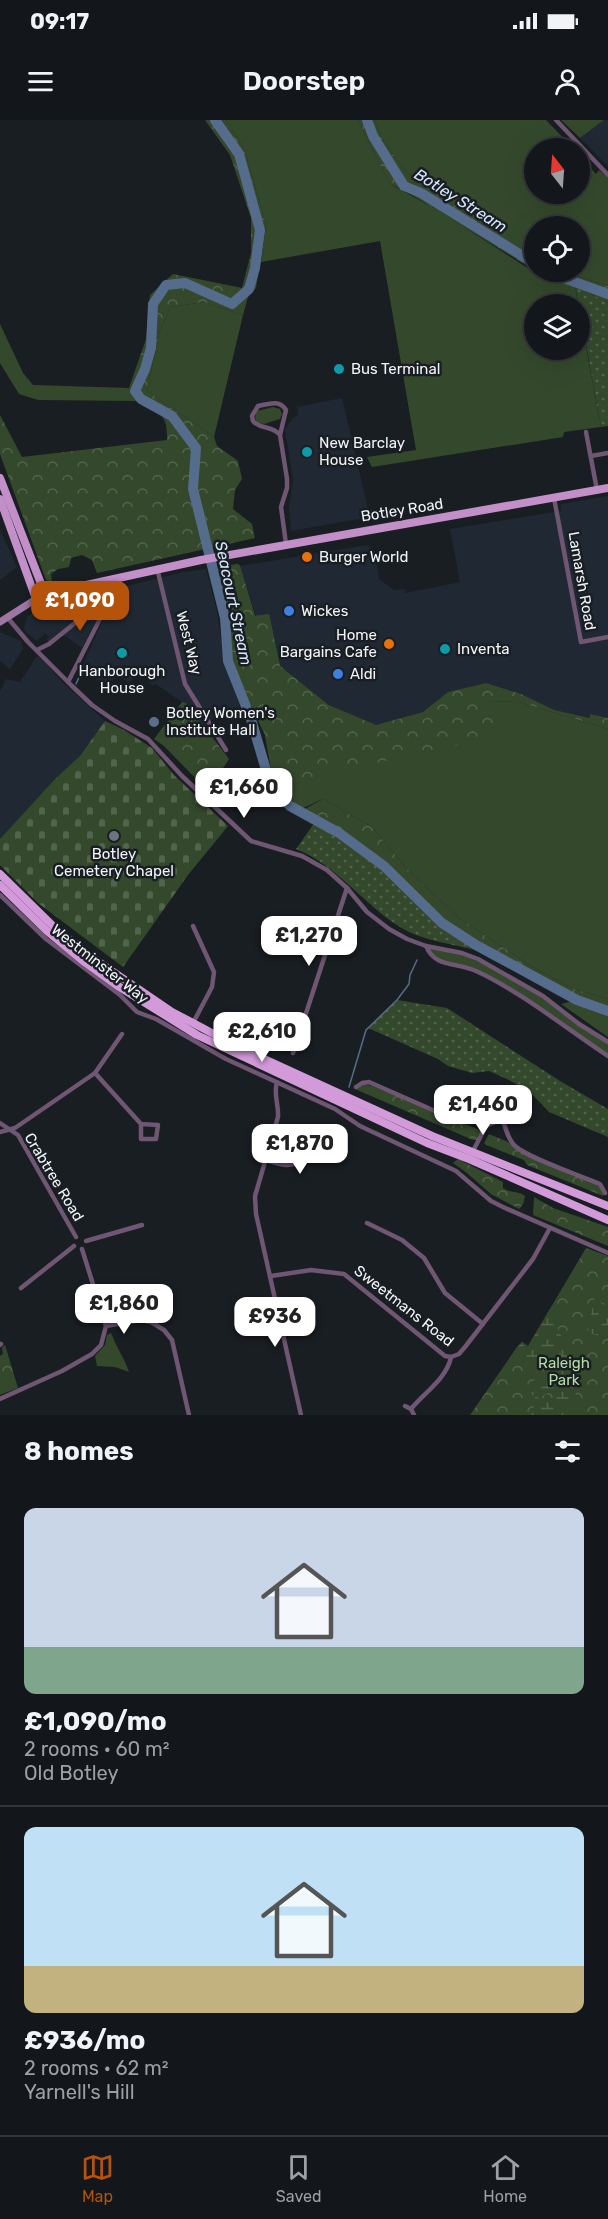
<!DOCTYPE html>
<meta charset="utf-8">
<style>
:root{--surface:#13161a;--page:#1c1f23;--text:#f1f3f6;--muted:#9d9fa2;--line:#323539;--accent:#b45309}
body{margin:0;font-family:Rubik,sans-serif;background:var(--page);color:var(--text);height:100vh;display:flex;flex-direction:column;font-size:22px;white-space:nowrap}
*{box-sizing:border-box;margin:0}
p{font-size:20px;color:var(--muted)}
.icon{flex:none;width:33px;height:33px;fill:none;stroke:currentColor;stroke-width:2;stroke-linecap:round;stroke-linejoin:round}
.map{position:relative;height:1295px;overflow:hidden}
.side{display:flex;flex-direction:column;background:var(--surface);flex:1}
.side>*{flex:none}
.needle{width:39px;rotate:343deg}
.fabs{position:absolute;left:524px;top:18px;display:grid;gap:12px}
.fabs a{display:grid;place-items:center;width:66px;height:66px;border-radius:50%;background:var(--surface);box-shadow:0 6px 24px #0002,0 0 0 2px var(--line);font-size:30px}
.price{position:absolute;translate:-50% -51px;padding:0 14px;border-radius:12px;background:#fff;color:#222;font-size:20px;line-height:39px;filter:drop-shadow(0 2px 3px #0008)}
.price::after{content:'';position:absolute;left:50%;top:36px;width:18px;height:14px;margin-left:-9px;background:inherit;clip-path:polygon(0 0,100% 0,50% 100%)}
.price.active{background:var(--accent);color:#fff}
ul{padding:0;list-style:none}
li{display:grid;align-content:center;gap:12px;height:318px;padding:0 24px}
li+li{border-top:2px solid var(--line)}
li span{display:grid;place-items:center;height:186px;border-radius:12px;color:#555}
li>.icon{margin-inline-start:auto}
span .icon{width:108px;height:108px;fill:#fffc;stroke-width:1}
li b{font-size:26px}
h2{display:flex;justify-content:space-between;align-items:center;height:72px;padding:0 24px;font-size:26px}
.status{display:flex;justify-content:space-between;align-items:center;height:42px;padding:0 30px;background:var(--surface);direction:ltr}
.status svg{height:16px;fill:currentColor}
header{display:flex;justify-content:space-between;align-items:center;height:78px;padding:0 24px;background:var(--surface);font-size:27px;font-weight:600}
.tabs{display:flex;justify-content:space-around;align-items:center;height:84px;border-top:2px solid var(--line);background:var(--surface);font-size:16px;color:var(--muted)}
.tabs a{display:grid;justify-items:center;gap:3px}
.tabs .active{color:var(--accent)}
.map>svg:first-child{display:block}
</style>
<div class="status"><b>09:17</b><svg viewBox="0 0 49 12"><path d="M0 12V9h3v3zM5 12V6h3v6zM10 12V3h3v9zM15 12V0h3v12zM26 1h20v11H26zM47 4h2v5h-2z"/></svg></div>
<header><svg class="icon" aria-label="menu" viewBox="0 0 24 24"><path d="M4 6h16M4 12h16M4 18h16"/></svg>Doorstep<svg class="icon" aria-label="person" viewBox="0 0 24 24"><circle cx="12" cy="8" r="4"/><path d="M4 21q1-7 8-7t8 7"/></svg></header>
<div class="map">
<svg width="608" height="1295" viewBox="0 0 608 1295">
<defs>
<pattern id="forest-crowns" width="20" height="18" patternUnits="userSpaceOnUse" patternTransform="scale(1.5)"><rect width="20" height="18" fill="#34492c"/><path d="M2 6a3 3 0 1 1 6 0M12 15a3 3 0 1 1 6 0" fill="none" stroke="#52644b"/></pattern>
<pattern id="wetland-marsh" width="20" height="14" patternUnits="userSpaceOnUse" patternTransform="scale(1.5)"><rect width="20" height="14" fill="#34492c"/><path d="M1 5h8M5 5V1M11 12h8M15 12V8" fill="none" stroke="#52644b"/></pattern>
<pattern id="cemetery-stones" width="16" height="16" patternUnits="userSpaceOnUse" patternTransform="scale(1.5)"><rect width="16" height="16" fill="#34492c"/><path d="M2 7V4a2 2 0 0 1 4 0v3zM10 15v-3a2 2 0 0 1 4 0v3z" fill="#52644b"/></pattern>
<pattern id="garden-dots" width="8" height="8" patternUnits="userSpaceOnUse" patternTransform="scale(1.5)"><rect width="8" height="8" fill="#34492c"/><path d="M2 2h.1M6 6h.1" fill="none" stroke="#52644b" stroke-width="1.8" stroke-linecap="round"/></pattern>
</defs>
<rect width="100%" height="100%" fill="#191e23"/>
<g fill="#202933">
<polygon points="604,0 608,0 608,46 580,18"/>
<polygon points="342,278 370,397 291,411 289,387 293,360 285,309 293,298 298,295 297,287"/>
<polygon points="608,376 608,598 590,594 590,598 554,590 521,574 486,563 448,572 423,592 376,605 361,599 330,585 280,546 269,494 256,496 240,446 367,425 375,432 379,459 394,470 405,469 406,473 460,462 450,409 561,391 561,384"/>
<polygon points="0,410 17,447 0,460"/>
<polygon points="206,449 217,492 225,543 241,590 211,600 204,606 186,583 182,582 156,564 152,566 140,550 129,563 118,555 107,566 84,552 86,546 83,545 101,504 116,478 127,466 184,452"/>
<polygon points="90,477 100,481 100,493 82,528 66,516 58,516 50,524 47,519 49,517 45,513 37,521 26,512 24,508 27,497 29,495 51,486"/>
<polygon points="0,512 21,521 23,529 10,549 0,541"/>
<polygon points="37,536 45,542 62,562 105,601 80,636 55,659 0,719 0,572 6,559 20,562"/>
</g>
<g fill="#34492c">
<polygon points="226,0 358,0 389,63 442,93 534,152 575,165 578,184 534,184 534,230 579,230 579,190 601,307 564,312 563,317 372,347 367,337 416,330 380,121 261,142 266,105 244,28"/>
<polygon points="374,0 546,0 573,28 534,28 534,74 579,74 579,35 596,54 599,50 608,58 608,166 566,152 579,152 579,106 534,106 534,140 485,107 426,64 406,52 384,22"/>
<polygon points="561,0 604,0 580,18"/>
<polygon points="203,182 243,195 214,317 147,271 160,210 171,187"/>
<polygon points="0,204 23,253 33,265 129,268 139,281 38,280 19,274 0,243"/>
<polygon points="273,287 280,289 282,294 280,299 264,304 257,302 255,298 257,291"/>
<polygon points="238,444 240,446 255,496 269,494 280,546 354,623 489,581 519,582 608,609 608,879 574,869 531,846 459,798 410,752 372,707 323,679 303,688 293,685 274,665 265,615 235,550 228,530 232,486 226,483 218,447"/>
<polygon points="426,826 462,833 543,876 608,922 608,936 501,864 475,850 436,840"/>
<polygon points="577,880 608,891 608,917 561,884"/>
<path d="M 111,1213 C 116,1227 124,1237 129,1252 L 115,1247 L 97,1246 L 95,1236 L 105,1225 L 107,1215 Z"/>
</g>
<g fill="url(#forest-crowns)">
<path d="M 205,0 L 226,0 L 244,28 L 266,105 L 256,168 L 248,177 L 243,195 L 203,182 L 171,187 L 160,210 L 147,271 L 214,317 L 217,326 L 238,341 L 242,359 L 235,370 L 233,389 L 252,404 L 255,418 L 97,453 L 92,440 L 82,435 L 71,438 L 69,447 L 58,449 L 51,454 L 52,462 L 46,460 L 0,334 L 0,295 L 22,337 L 167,320 C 168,288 156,296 138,280 C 134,277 132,272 129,268 L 146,219 L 150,175 L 173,154 L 242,168 L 251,133 L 251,98 L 230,35 Z"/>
<polygon points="358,0 374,0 384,22 406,52 426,64 485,107 534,140 534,150 407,72 389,63"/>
<polygon points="537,152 566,152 608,166 608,183 575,165"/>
<polygon points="238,444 240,446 255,496 269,494 280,546 329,585 376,605 423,592 448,572 486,563 521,574 554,590 590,598 590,594 608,598 608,609 519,582 489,581 496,617 274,665 265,615 235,550 228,530 232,486 226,483 218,447"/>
<polygon points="182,582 186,583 229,639 208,671 164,626 154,619"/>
<polygon points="323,679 372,707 410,752 459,798 531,846 574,869 608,879 608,891 577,880 476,825 442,803 384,746 339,713 301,691"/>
<polygon points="362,964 372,966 482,1011 477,1020 473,1020 355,969"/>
<polygon points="489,1014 508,1022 518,1030 598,1064 603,1071 603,1076 527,1045 524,1040 486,1025 484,1023"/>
<path d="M 458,1039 L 503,1062 L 503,1068 C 510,1073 519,1071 525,1076 L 523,1084 L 519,1089 L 491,1074 L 467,1053 L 453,1043 Z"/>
<polygon points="534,1077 553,1088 608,1107 608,1126 533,1095"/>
<polygon points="586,1128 608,1136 608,1295 470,1295 517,1227 522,1222 528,1226"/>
<polygon points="5,1225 18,1268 0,1275 0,1236 3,1234 2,1227"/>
</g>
<g fill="url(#wetland-marsh)">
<polygon points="595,1176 608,1187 608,1218 592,1214 588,1209"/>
<path d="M 552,1186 C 554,1193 557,1209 560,1214 C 564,1219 570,1221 572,1229 C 580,1251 555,1272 536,1279 L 529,1271 L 529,1264 L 555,1245 L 561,1233 L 546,1227 L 538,1232 L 530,1248 L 522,1244 L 513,1233 L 522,1222 L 528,1226 Z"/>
<polygon points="572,1261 578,1282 563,1295 527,1295 532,1288 560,1274"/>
</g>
<polygon fill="url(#cemetery-stones)" points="105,601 124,610 152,628 174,655 228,706 188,755 123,847 38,783 0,745 0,719 55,659 80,636"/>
<g fill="url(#garden-dots)">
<polygon points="575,165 608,183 608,306 601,307"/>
<path d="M 315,702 L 392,757 L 441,808 L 452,812 L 479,831 C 454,824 422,821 400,807 C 363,784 337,745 296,729 Z"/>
<polygon points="397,880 447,888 560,961 608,989 608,1017 549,992 531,973 509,960 489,951 472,953 448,946 438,939 368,908"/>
</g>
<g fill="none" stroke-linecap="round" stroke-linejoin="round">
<g stroke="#556c8c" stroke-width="1.5">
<polyline points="76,564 84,546"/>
<polyline points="349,967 366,910 397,880 409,864 410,855 417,840"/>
</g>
<g stroke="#556c8c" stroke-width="10">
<polyline points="215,0 239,34 260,110 255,148 249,169 232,184 185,163 166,165 153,184 151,228 145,249 135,271 141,279 172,296 196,328 193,369 225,498 228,541 251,599 271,667 290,686 339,713 384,746 442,803 476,825 577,880 608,891"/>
<polyline points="367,0 373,16 404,66 421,73 534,143"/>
<polyline points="547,152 608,174"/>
</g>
<g stroke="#6f5672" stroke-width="4.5">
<polyline points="556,0 608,55"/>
<polyline points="586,312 597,370"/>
<path d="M 280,315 C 272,305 261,310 253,301 L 252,296 L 258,286 C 269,284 279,279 286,290 L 280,315 L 287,359 L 287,368 L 281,387 L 286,424"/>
<polyline points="591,336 608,333"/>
<polyline points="554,378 581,522 608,517"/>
<polyline points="157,448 185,564 226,630"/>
<polyline points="7,497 28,522 72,566 92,585 115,601 148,619 182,656 251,721 302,736 327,750 347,768 367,792 389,809 407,819 426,826 462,833 478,839 543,876 579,904 608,922"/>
<polyline points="37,530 49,524 96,486 105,485"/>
<polyline points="68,562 104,491 105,485 100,463"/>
<polyline points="0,775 46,819 120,875 137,892 156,899 226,939 335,989 360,1006 456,1051 491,1081 505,1088 608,1133"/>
<path d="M 426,826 C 435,848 456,842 476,851 C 520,871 567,909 608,936"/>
<polyline points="193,903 212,867 214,852 193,806"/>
<polyline points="293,933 347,768"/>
<polyline points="95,953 141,1004 141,1019 156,1019 158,1005 141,1004"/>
<path d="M 277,962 C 273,973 279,985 278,997 L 255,1076 L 256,1094 L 301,1295"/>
<path d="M 356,967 L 362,963 L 369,962 L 451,998 C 466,1001 479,986 495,991 C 507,999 504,1016 515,1026 C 528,1038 581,1056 600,1064 L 605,1073"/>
<polyline points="481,991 486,1006 503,999"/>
<polyline points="0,1003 18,1015 76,1117"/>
<polyline points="0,1012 15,1008 95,953 122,914"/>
<polyline points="473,1031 486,1006"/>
<path d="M 266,1040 C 278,1044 289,1048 301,1042 L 311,1019"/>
<polyline points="367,1103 402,1120 424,1138 445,1173 483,1204"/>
<polyline points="86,1121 142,1105"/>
<polyline points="271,1156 311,1150 344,1154 445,1236 451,1237"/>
<polyline points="21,1168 74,1126"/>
<polyline points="106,1206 141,1200 151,1202 164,1210 172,1220 189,1295"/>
<polyline points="0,1225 1,1224"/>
<polyline points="451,1237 459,1234 465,1227 533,1139 550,1108"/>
<polyline points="0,1279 62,1251 92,1234 101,1225 106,1206 82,1129"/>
<polyline points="405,1286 411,1289 414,1295"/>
<path d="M 411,1289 C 424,1273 447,1258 451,1237"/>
</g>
<polyline stroke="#9e76a3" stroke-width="7" points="0,502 36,479"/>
<g stroke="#c28fc9" stroke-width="8">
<polyline points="0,358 45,474"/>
<polyline points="0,379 36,479 45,474 201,440 608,368"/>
</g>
<g stroke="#d39ada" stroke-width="8">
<polyline points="0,754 52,805 87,834 172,892 193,903 242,929 432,1016 608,1086"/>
<polyline points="0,765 47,811 82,840 118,866 197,915 427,1023 469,1039 608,1100"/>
</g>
</g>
<g fill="#0f9aa8" stroke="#191e23" stroke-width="2">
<circle cx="339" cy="249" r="6"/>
<circle cx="307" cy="332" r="6"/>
<circle cx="445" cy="529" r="6"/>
<circle cx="122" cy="533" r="6"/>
</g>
<g fill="#e8710a" stroke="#191e23" stroke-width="2">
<circle cx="307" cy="437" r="6"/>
<circle cx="389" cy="524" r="6"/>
</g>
<g fill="#3f7fe0" stroke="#191e23" stroke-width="2">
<circle cx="289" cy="491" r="6"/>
<circle cx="338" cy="554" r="6"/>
</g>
<circle fill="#5c6f8a" stroke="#191e23" stroke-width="2" cx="154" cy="602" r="6"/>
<circle fill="#6b7280" stroke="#191e23" stroke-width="2" cx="114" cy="716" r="6"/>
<g text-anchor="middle" stroke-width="5" stroke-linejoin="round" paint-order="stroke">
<g font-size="15" fill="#f1f4f8" stroke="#191e23" text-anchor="start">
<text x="351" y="254">Bus Terminal</text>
<text x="319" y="328">New Barclay<tspan x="319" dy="17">House</tspan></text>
<text x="319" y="442">Burger World</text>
<text x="301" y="496">Wickes</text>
<text x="377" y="520" text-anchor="end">Home<tspan x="377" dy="17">Bargains Cafe</tspan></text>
<text x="457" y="534">Inventa</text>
<text x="122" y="556" text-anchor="middle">Hanborough<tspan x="122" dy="17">House</tspan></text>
<text x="350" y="559">Aldi</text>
<text x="166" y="598">Botley Women's<tspan x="166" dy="17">Institute Hall</tspan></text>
<text x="114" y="739" text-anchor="middle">Botley<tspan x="114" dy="17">Cemetery Chapel</tspan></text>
</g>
<g font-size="15" fill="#f1f4f8" stroke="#191e23">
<text transform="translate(402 390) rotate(-9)" y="5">Botley Road</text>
<text transform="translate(582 461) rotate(80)" y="5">Lamarsh Road</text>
<text transform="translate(189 523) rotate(76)" y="5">West Way</text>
<text transform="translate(100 844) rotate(38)" y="5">Westminster Way</text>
<text transform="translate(54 1057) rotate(59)" y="5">Crabtree Road</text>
<text transform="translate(404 1186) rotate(38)" y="5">Sweetmans Road</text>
</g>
<g font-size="15" fill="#b3dca4" stroke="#191e23">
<text x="564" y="1248">Raleigh<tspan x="564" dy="17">Park</tspan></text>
</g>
<g font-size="16" font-style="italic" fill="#d6e6fc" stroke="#191e23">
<text transform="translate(461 80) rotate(32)" y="6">Botley Stream</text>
<text transform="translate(234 483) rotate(78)" y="6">Seacourt Stream</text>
</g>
</g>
</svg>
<div class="fabs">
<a><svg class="needle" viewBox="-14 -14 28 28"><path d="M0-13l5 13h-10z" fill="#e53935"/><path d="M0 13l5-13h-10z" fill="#9d9fa2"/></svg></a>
<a><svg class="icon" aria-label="locate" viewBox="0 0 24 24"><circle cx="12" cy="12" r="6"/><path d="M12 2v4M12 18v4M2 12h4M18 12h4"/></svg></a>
<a><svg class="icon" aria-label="layers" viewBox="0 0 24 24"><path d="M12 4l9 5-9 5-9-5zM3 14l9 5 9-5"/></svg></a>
</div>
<b class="price active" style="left:80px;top:512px">£1,090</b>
<b class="price" style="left:244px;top:699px">£1,660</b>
<b class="price" style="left:309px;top:847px">£1,270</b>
<b class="price" style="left:262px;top:943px">£2,610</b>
<b class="price" style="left:483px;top:1016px">£1,460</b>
<b class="price" style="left:300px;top:1055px">£1,870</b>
<b class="price" style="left:124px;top:1215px">£1,860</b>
<b class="price" style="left:275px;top:1228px">£936</b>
</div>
<section class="side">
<h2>8 homes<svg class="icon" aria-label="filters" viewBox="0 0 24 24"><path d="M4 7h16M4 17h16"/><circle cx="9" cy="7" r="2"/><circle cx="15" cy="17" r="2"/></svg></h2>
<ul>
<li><span style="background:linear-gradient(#c9d6e8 75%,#7fa58c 0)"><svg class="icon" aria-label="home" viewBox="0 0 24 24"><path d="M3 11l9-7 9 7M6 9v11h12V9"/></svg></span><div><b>£1,090/mo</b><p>2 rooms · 60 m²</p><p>Old Botley</p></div></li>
<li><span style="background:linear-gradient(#bfe0f5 75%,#c2b280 0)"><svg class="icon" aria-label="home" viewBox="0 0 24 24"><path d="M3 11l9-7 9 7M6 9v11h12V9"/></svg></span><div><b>£936/mo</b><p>2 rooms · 62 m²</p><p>Yarnell's Hill</p></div></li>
</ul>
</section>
<nav class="tabs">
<a class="active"><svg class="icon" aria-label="map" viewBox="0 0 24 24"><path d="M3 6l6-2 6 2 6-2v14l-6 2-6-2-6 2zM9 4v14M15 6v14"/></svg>Map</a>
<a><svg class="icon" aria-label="saved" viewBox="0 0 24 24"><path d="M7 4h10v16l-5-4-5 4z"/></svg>Saved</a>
<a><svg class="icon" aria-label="home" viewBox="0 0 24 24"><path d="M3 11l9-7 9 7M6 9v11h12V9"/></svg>Home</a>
</nav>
